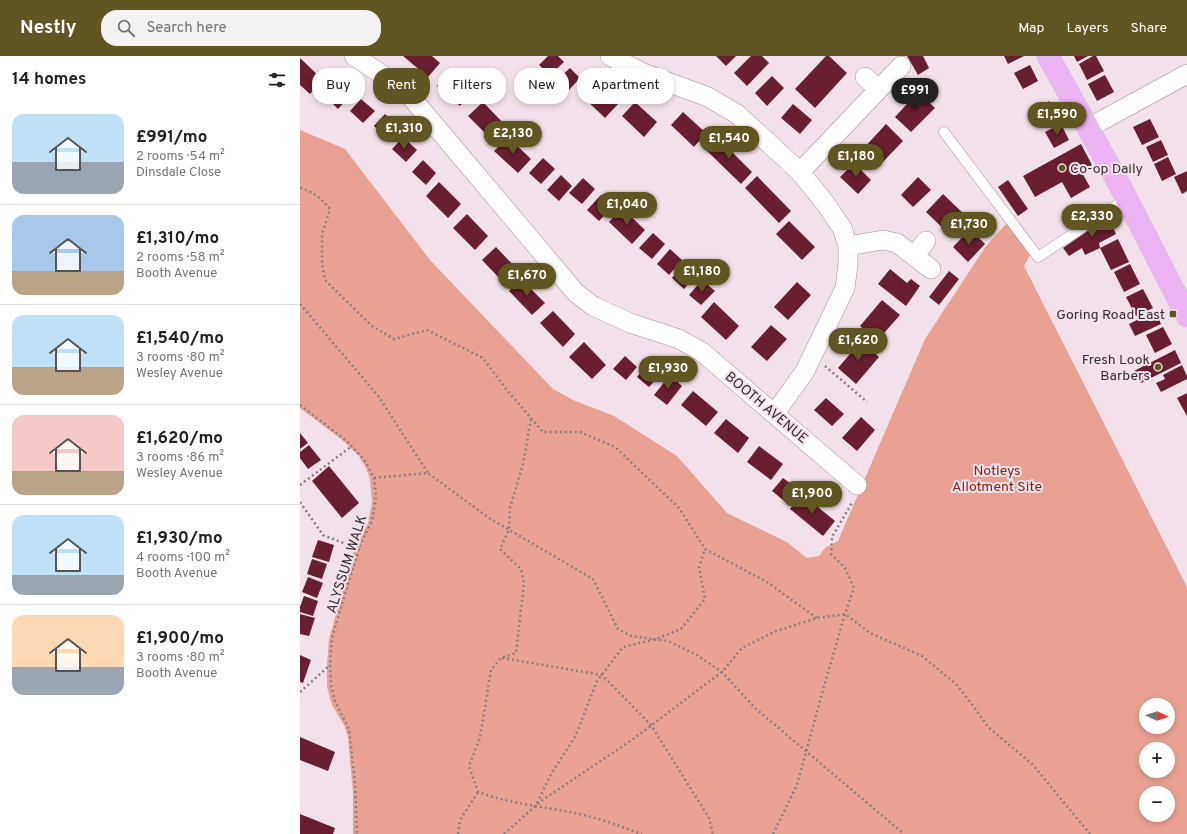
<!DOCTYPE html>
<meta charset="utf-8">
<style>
:root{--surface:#fff;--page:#f2f2f2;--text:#202124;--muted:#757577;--line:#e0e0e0;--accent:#605622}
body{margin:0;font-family:Overpass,sans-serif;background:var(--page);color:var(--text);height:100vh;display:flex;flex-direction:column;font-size:15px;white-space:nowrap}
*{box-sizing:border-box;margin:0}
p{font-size:13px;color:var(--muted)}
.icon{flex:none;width:22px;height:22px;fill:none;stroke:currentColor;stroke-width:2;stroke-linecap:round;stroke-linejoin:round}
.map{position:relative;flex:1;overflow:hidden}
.panel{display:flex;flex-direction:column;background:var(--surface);width:300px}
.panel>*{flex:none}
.top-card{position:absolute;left:12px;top:12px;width:380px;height:36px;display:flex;gap:8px}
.needle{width:26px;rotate:94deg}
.controls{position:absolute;left:839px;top:642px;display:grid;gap:8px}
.controls a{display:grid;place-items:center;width:36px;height:36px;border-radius:50%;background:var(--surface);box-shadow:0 2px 6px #0003;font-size:20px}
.price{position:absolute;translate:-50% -34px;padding:0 9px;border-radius:14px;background:var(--accent);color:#fff;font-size:13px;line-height:26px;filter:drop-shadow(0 1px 2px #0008)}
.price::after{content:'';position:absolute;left:50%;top:24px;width:12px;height:9px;margin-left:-6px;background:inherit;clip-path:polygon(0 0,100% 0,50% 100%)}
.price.active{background:#222;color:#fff}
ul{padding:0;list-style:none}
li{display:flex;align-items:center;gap:12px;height:100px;padding:0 12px}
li+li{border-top:1px solid var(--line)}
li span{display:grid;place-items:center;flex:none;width:112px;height:80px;border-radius:12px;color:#555}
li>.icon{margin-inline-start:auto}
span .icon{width:48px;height:48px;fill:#fffc;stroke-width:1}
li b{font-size:17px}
h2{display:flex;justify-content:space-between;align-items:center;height:48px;padding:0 12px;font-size:17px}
.pill{padding:0 14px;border-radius:16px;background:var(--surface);box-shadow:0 2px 6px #0003;font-size:14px;line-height:36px}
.pill.active{background:var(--accent);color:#fff}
header{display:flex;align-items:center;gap:24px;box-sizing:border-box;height:56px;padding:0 20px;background:var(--accent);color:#fff}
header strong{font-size:19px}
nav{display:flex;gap:22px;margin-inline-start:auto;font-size:14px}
.search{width:280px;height:36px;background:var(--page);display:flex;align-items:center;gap:10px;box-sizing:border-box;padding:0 14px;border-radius:16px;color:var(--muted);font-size:15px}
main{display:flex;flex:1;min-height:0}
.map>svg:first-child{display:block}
</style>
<header>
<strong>Nestly</strong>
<div class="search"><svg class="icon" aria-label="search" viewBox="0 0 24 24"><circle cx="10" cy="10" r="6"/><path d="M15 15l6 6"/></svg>Search here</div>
<nav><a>Map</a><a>Layers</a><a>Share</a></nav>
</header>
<main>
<section class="panel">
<h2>14 homes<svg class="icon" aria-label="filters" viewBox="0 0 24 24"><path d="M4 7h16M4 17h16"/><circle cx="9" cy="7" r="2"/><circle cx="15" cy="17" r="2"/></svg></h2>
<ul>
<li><span style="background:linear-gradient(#bfe0f5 60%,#9aa5b1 0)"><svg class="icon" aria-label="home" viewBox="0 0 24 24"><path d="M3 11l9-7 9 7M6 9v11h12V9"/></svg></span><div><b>£991/mo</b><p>2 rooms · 54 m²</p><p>Dinsdale Close</p></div></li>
<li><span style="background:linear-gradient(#a9c7e8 70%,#b9a48a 0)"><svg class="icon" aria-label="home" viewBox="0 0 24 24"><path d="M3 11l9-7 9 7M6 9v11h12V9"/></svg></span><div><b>£1,310/mo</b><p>2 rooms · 58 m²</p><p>Booth Avenue</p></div></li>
<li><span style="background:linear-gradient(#bfe0f5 65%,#b9a48a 0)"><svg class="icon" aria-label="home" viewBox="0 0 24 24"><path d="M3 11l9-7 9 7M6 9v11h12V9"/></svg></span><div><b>£1,540/mo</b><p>3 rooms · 80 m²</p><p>Wesley Avenue</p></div></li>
<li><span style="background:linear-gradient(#f6c9c9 70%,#b9a48a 0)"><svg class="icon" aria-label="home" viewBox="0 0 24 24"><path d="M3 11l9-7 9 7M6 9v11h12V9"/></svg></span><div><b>£1,620/mo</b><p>3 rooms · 86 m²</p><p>Wesley Avenue</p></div></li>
<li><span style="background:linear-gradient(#bfe0f5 75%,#9aa5b1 0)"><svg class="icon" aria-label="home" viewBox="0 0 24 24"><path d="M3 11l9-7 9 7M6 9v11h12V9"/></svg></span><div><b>£1,930/mo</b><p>4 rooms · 100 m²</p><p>Booth Avenue</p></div></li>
<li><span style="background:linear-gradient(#ffd9b3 65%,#9aa5b1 0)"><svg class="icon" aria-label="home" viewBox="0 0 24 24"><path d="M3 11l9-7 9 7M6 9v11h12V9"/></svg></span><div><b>£1,900/mo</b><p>3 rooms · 80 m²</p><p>Booth Avenue</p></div></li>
</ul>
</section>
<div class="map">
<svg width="887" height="778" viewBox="0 0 887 778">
<rect width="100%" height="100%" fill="#f2e1ea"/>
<path fill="#e9a193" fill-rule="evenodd" d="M 0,74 L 45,93 L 130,204 L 253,333 L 273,344 L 314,360 L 377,400 L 427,457 L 487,486 L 507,502 L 519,500 L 525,492 L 538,485 L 625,283 L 686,190 L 707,167 L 730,199 L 724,210 L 887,531 L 887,778 L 53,778 L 53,737 L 48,681 L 44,669 L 32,649 L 27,631 L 27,608 L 29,583 L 54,494 L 68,467 L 72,446 L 70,423 L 66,412 L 59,400 L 41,383 L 0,352 ZM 846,649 L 868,649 L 868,671 L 846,671 ZM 846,693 L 868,693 L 868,715 L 846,715 ZM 846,737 L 868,737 L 868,759 L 846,759 Z"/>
<g fill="#691e32">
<polygon points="103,0 132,0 140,7 128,21"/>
<polygon points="248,0 258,0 264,6 250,19 239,9"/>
<polygon points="416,0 436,0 426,10"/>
<polygon points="451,0 462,0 469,7 447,30 434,17"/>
<polygon points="526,0 529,0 547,17 515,52 495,33"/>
<polygon points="607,0 623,0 629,12 618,19"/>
<polygon points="704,0 724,0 708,8"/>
<polygon points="774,0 788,0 777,6"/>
<polygon points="793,0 796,0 804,15 787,24 779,8"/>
<polygon points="0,2 23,24 10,38 0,29"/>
<polygon points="730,9 738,25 723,33 714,17"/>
<polygon points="270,12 280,22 267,36 256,25"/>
<polygon points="150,16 172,36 160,50 137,30"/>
<polygon points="805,19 814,36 797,45 788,28"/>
<polygon points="472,20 484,32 467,50 455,37"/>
<polygon points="294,26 318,48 305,62 281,39"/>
<polygon points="36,29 49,41 38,53 25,40"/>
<polygon points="618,36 635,52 611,76 595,61"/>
<polygon points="61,43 75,55 63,67 50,55"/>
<polygon points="749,45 757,61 741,70 733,54"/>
<polygon points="183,46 206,70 192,84 168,60"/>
<polygon points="335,46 357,66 344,81 322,60"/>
<polygon points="493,48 512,64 500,78 481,62"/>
<polygon points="383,56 406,77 394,91 371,69"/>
<polygon points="85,58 99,71 88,83 74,70"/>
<polygon points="850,63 859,81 842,89 833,71"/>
<polygon points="586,68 603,85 579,110 562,94"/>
<polygon points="761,68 769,84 754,92 745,76"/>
<polygon points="103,81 117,94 106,106 92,93"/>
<polygon points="208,81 231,103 218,117 194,95"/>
<polygon points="417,81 452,116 441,128 405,93"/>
<polygon points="861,84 868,99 853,106 846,91"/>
<polygon points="781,88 792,109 781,115 790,131 771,142 762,126 735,141 723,120"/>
<polygon points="868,101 876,118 862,125 854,108"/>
<polygon points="243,102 255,113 241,128 229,117"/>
<polygon points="123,104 136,117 126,129 112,116"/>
<polygon points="554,107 571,124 558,138 540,121"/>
<polygon points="887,115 887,135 882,138 874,121"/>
<polygon points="261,119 272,130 259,145 247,134"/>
<polygon points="457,120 491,155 479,167 445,132"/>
<polygon points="618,121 631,134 613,151 601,139"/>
<polygon points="283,122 295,133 282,148 269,137"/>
<polygon points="708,124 728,153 718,160 698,131"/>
<polygon points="139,126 161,148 148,162 126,140"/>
<polygon points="643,138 668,162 651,180 626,156"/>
<polygon points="301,139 313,150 299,165 287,154"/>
<polygon points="322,152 345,174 332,188 309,166"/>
<polygon points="167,158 188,180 175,194 153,172"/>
<polygon points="808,161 816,178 799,187 800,192 785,199 782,192 769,200 763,192"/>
<polygon points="489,165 515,191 502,204 476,178"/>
<polygon points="670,173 685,188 668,206 653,191"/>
<polygon points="353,177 365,188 352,203 339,192"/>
<polygon points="818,183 829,206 811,214 800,192"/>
<polygon points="196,191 217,213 203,226 182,204"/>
<polygon points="370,193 382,204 369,219 357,208"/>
<polygon points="385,207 397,218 384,233 372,222"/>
<polygon points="830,208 840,228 824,236 814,216"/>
<polygon points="590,213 607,227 611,223 620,230 606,250 578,228"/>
<polygon points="649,215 659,223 639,249 629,241"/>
<polygon points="221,223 245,247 232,259 209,235"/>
<polygon points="402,224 415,235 401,249 389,239"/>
<polygon points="497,226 511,239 488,264 474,251"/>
<polygon points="843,233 853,252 836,260 826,241"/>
<polygon points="582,244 600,259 577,285 560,270"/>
<polygon points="414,246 439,270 426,284 401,261"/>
<polygon points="253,255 275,278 263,291 240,267"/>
<polygon points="855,255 861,268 835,280 829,268"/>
<polygon points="471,269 487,283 467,305 451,291"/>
<polygon points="863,271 872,288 855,297 846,279"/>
<polygon points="561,285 579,301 556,328 538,312"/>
<polygon points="284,286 306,309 292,323 269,301"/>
<polygon points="875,294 881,307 841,327 834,315"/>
<polygon points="325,300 337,311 326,324 313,313"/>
<polygon points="348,307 361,318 349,331 337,321"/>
<polygon points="882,309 887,320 887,323 861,336 856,327 865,323 863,319"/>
<polygon points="370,319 382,330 367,349 354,339"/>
<polygon points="393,335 418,356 406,370 381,349"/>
<polygon points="887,337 887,360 877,342"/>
<polygon points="526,342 544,358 532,370 514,354"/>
<polygon points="561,361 575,374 557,395 542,382"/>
<polygon points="426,363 449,382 438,397 414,377"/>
<polygon points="0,377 8,387 0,393"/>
<polygon points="9,389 21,404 8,413 0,402 0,396"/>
<polygon points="459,390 483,408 471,424 447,406"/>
<polygon points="29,410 59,447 42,462 12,425"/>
<polygon points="483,422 499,434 488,448 472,435"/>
<polygon points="502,438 535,465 523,480 490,453"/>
<polygon points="18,484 34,489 29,506 12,501"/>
<polygon points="12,503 27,508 22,523 7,518"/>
<polygon points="8,521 23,527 17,542 2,536"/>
<polygon points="4,540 18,545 13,560 0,556 0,551"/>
<polygon points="0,558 15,562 9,580 0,578"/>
<polygon points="0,599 11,604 3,627 0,626"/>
<polygon points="0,681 35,696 28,715 0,704"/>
<polygon points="0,758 35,772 33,778 0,778"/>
</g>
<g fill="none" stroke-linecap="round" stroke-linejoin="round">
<g stroke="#a2939b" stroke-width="11">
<polyline id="lane" points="644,76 738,201 826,143"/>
</g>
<g stroke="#a2939b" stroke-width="20">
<g id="street">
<polyline points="54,0 105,34 276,237 293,250 330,267 379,283 402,296 557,429"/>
<polyline points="310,0 343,17 408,41 437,58 500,116 525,147 542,172 548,190 548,208 545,232 505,315 475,357"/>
<polyline points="565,21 578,33"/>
<polyline points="788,72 887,18"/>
<polyline points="500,116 601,10"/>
<polyline points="548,190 583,184 597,187 631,213"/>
<polyline points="614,200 626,185"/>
</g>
</g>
<g stroke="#cac8c9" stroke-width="23">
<polyline id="primary" points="748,0 818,126 887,260"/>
</g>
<g stroke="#8a7e84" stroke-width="2.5" stroke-dasharray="2 3" stroke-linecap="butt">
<path d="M 0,132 C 14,136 21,142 30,153 L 22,178 L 22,207 L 25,224 L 72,270 L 94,283 L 127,274 L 183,302 L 206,333 L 243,376 L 280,376 L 315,391 L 379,452 L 405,493 L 467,526 L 517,562"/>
<polyline points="0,248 79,341 128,417"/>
<polyline points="525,310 567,346"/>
<polyline points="0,349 48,386 65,405 74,422 76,441 72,465 61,487 45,538 32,582 30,609 31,629 35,645 49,673 55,728 57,778"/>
<path d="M 231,363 L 223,408 L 210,452 L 209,474 L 200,493 L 221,513 L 224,527 L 216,597 L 201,602 L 191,614 L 180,682 L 169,710 L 178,736 C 216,750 256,751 295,762 C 311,766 326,773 342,778"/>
<polyline points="74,422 128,417 189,462 293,523 318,573 331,580 368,585 397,599 422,616 455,652 604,778"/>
<polyline points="0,429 52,390"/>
<polyline points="0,446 23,479 46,488 61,489"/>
<polyline points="202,602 302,619 351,669 409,762 413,778"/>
<polyline points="0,636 30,609"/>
<polyline points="237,747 251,718 275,681 297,625 323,591 356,583 381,573 405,543 399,511 405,493"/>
<polyline points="158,778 160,764 178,736"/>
<polyline points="204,778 241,745 332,684 422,616 442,592 474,576 517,562 545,558 570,577 622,600 656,628 674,651 688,671 732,708 790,778"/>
<polyline points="473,778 497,729 521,641 545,558 554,532 545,512 531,498 532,481 553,445"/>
</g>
<use href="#lane" stroke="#fff" stroke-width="10"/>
<use href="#street" stroke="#fff" stroke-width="19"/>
<use href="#primary" stroke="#ecb3f3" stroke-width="22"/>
</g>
<g fill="#605622" stroke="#f2e1ea" stroke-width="1.5">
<circle cx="762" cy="112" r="4"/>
<rect x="869" y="254" width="8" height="8" rx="2"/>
<circle cx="858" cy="311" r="4"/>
</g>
<g text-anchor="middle" stroke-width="4" stroke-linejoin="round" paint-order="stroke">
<g font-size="14" fill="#342d31" stroke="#f2e1ea" text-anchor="end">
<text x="770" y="117" text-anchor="start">Co-op Daily</text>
<text x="865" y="263">Goring Road East</text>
<text x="850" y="308">Fresh Look<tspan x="850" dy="16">Barbers</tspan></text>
</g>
<g font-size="14" fill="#342d31" stroke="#f2e1ea">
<text transform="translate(467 351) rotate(40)" y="5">BOOTH AVENUE</text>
<text transform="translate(46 508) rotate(-72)" y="5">ALYSSUM WALK</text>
</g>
<g font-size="14" fill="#872316" stroke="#f2e1ea">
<text x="697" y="419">Notleys<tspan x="697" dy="16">Allotment Site</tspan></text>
</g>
</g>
</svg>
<div class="controls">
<a><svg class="needle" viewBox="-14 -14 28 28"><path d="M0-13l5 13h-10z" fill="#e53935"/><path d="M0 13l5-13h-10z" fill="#757577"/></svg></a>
<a>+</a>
<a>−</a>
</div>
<b class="price active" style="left:615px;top:56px">£991</b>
<b class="price" style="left:757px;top:80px">£1,590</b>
<b class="price" style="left:104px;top:94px">£1,310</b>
<b class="price" style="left:213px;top:99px">£2,130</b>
<b class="price" style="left:429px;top:104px">£1,540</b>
<b class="price" style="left:556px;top:122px">£1,180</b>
<b class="price" style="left:327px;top:170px">£1,040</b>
<b class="price" style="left:792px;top:182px">£2,330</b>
<b class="price" style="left:669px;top:190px">£1,730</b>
<b class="price" style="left:402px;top:237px">£1,180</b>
<b class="price" style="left:227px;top:241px">£1,670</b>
<b class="price" style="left:558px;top:306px">£1,620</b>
<b class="price" style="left:368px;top:334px">£1,930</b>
<b class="price" style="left:512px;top:459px">£1,900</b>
<div class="top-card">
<a class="pill">Buy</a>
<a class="pill active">Rent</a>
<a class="pill">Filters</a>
<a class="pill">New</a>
<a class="pill">Apartment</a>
</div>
</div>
</main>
